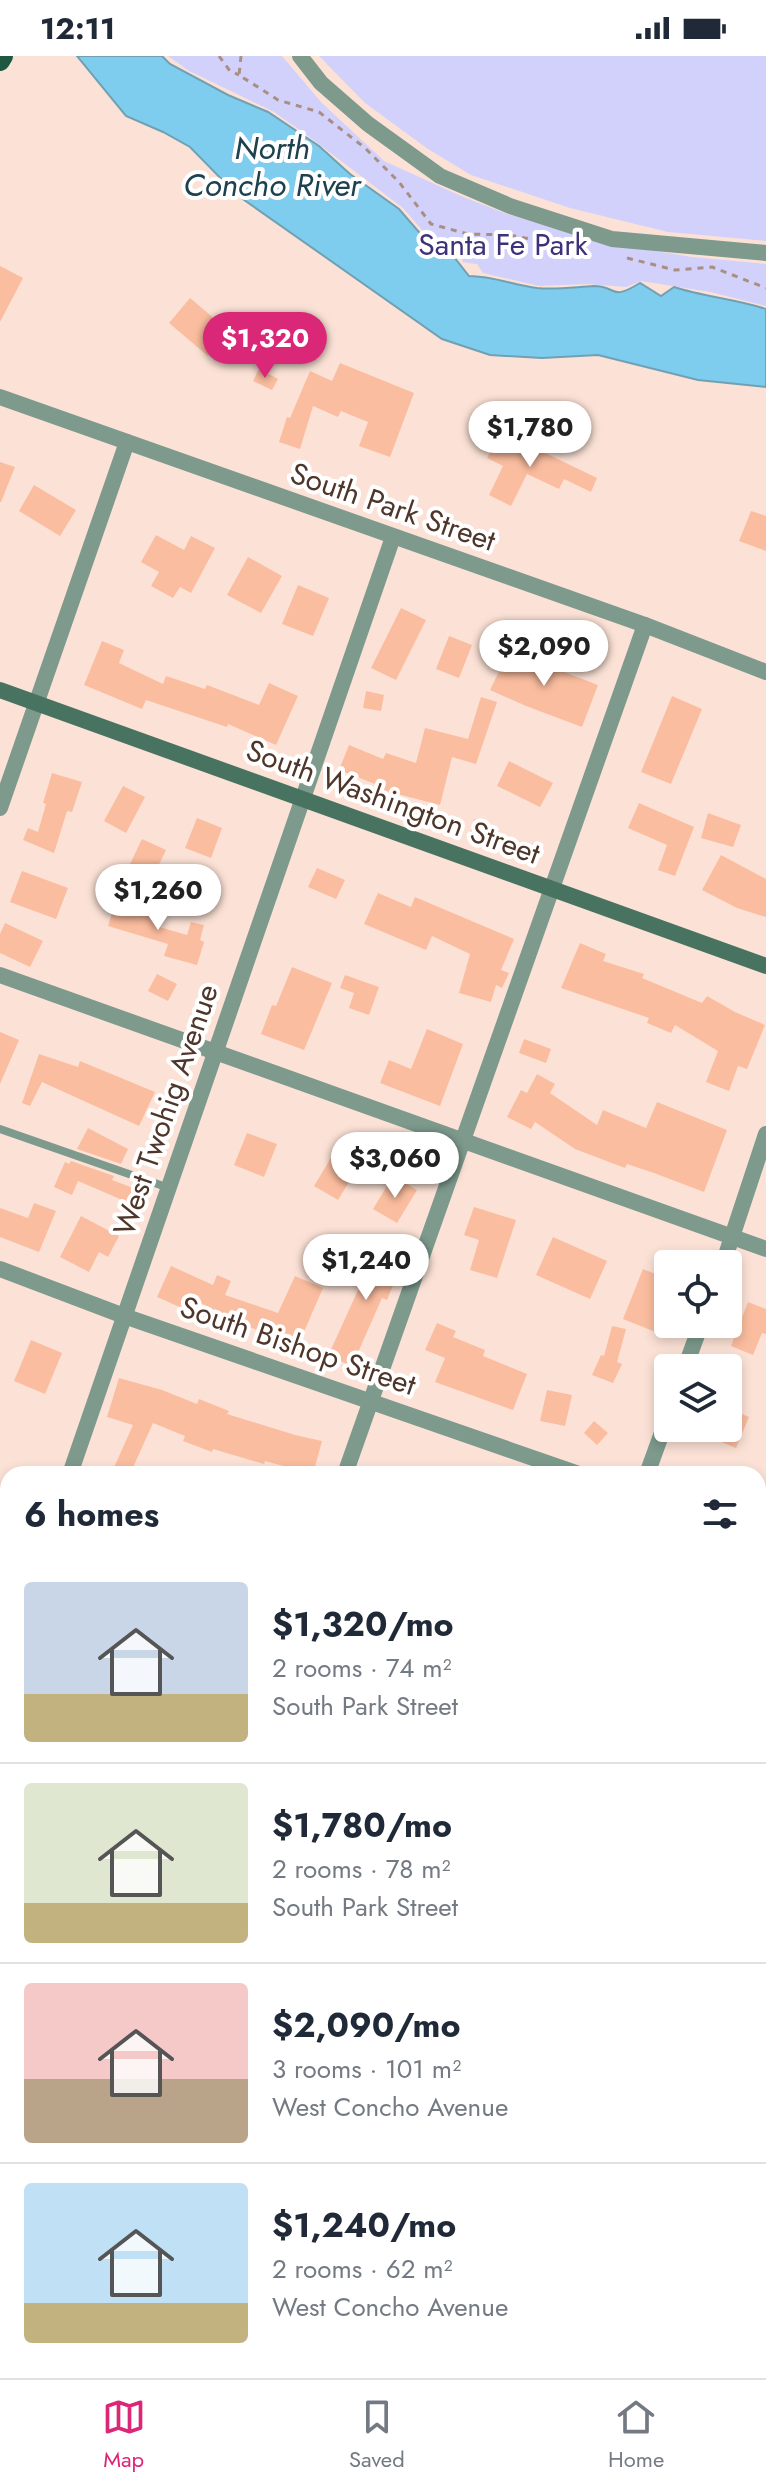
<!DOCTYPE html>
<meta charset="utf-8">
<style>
:root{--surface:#fff;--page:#f2f2f3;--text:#1f2937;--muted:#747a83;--line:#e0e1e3;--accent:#db2777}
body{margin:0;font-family:Jost,sans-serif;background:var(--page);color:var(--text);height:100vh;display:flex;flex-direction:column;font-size:30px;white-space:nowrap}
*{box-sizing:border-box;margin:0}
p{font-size:26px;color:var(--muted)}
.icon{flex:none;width:44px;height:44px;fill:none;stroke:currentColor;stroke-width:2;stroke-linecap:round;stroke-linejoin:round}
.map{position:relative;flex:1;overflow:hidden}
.side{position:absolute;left:0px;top:1410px;width:766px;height:912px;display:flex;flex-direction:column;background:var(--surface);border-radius:24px 24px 0 0;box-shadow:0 4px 12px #0003}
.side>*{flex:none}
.controls{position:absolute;left:654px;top:1194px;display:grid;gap:16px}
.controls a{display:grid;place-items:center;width:88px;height:88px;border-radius:8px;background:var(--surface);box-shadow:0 4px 12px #0003;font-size:40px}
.price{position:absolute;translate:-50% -68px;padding:0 18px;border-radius:28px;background:#fff;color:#222;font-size:26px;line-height:52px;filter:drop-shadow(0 2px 4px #0008)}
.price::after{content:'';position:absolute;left:50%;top:48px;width:24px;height:18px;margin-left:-12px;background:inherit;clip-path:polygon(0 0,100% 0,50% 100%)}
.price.active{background:var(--accent);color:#fff}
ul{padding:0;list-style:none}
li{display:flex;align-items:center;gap:24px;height:200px;padding:0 24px}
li+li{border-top:2px solid var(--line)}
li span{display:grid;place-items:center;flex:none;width:224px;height:160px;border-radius:8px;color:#555}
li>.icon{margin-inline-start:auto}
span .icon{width:96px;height:96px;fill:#fffc;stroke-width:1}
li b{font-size:34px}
h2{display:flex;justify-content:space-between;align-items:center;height:96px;padding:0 24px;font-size:34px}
.status{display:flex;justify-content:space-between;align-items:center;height:56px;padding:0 40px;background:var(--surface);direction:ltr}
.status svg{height:22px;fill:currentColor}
.tab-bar{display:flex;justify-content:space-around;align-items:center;height:112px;border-top:2px solid var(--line);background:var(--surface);font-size:22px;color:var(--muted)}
.tab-bar a{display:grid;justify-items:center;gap:4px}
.tab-bar .active{color:var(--accent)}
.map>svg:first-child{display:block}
</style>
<div class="status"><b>12:11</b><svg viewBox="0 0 49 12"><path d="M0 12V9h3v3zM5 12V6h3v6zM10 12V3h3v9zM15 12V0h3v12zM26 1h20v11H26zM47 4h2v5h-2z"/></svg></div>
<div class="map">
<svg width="766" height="2322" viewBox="0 0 766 2322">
<rect width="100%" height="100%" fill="#fce2d6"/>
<g fill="#d2d1fb">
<polygon points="168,0 282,0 321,46 384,105 461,140 507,158 609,187 692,201 766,208 766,250 710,236 641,225 626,231 586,228 539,230 483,217 477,208 463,206 459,198 429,182 403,152 308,80 274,56 189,15"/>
<polygon points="319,0 766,0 766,185 668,176 570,152 471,119 428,93 365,47"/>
</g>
<path fill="#7fcdee" stroke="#71a0b3" stroke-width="2" d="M 77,0 L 162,0 L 170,8 L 228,39 L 268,56 L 319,90 L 350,118 L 399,153 L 424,182 L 454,201 L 469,220 C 492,220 514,229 537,232 C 556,234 575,231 594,230 C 618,230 609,246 640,227 L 661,240 L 674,231 C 704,241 736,243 766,253 L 766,331 L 698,324 L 598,299 L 542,302 L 490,299 L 442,283 L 237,139 L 190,91 L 163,76 L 126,60 Z"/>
<g fill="#fbbd9f">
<polygon points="0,210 23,222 0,266"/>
<polygon points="190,242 229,275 208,300 169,267"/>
<polygon points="340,307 414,337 390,401 359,390 368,366 341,355 338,361 313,350 300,393 279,386 287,361 290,362 310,315 332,325"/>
<polygon points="259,313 278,323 272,334 253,325"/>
<polygon points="500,375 597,422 591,436 564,423 559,433 527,418 511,450 489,439 503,410 487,402"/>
<polygon points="0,406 15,411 1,446 0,446"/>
<polygon points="34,429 76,454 60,480 19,455"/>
<polygon points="751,455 766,460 766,495 739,485"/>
<polygon points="156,479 184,494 191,480 215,492 191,537 180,531 173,542 151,530 159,516 141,506"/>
<polygon points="248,501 282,520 261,557 227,539"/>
<polygon points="298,529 329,542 313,580 282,568"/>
<polygon points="401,552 426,564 396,624 371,612"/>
<polygon points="449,580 472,589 459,622 436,613"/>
<polygon points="102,585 124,594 119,607 163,628 166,620 205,633 207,629 259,649 269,627 298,640 276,689 228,668 227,671 146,644 142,653 84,629"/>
<polygon points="511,591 543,608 598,629 582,671 526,650 490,634"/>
<polygon points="366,635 384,639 381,655 363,652"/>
<polygon points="672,640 702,653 671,728 641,716"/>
<polygon points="481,641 497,646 476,708 452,701 440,749 374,732 375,728 339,714 349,689 383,703 386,697 416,707 425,672 468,683"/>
<polygon points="509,705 553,727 540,751 497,730"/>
<polygon points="52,717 82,726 72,756 67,755 54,797 23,784 28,772 38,776 46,748 43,747"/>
<polygon points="123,730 145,741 126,777 104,765"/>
<polygon points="639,747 694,771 675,820 658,814 667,789 628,772"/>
<polygon points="708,757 741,769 733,791 701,782"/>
<polygon points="197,762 222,772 211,802 185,792"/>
<polygon points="474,763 491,769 486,782 470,777"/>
<polygon points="142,783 166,794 154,819 130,808"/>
<polygon points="721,799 766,823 766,861 737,852 702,834"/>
<polygon points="317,812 345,824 336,843 308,831"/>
<polygon points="22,815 68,832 56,863 10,846"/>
<polygon points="378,837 411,851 415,841 514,883 501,914 509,917 502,932 496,929 491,946 459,937 470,898 432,880 426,894 364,868"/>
<polygon points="116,844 160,857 156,870 187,879 191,866 204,869 200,884 204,886 197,909 164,900 168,888 108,870"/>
<polygon points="5,867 43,885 30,911 0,897 0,878"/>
<polygon points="580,887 606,898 603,905 644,918 642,922 702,947 707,940 735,956 765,969 747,1013 738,1010 729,1035 706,1026 718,995 675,969 671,977 647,967 649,962 561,932"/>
<polygon points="292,911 332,927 304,994 261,978 272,949 276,950"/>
<polygon points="157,918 177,928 168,945 148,935"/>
<polygon points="345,919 379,931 369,959 349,952 354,937 340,932"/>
<polygon points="427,973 463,988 440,1050 380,1027 389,1004 411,1013"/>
<polygon points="0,976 19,984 0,1028"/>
<polygon points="524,983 551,993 546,1007 519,997"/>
<polygon points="39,998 78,1011 80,1005 155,1036 139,1070 42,1026 30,1050 22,1047"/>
<polygon points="537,1018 555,1028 550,1037 597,1069 603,1054 646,1072 657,1046 727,1074 704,1136 654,1117 627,1108 625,1112 575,1093 535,1066 531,1073 507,1061 521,1034 527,1037"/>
<polygon points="88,1072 128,1093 121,1108 77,1093"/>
<polygon points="247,1077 277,1088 264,1121 234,1109"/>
<polygon points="331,1102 355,1116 338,1144 314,1130"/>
<polygon points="71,1105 114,1120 112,1124 133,1132 127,1146 78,1125 72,1139 54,1131 65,1106 69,1108"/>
<polygon points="393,1120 417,1134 397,1167 373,1153"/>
<polygon points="34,1147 56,1155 39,1196 0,1181 0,1152 28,1162"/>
<polygon points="474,1151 516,1164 497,1222 470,1214 479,1184 464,1179"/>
<polygon points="81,1160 119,1180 108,1201 99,1196 89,1216 60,1201"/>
<polygon points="383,1180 403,1192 384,1222 394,1227 387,1244 382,1242 352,1310 328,1300 359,1232 356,1231 365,1209"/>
<polygon points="553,1181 607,1205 590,1243 536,1219"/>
<polygon points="171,1210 213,1229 217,1219 231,1225 225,1239 278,1257 295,1220 323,1232 300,1285 262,1268 260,1275 223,1262 224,1258 196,1245 191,1256 157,1241"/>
<polygon points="643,1213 668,1223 668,1253 658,1277 623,1263"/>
<polygon points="748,1246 766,1253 766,1278 762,1277 753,1299 731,1290"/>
<polygon points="437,1267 456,1275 453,1281 485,1294 483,1300 527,1318 513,1354 435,1326 445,1302 425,1294"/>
<polygon points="612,1270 626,1273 617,1306 622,1308 613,1327 592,1319 601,1299 604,1300"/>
<polygon points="31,1284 62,1297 45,1338 14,1325"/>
<polygon points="119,1322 162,1334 197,1348 199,1343 229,1355 227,1358 295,1379 322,1385 313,1418 265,1405 264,1408 213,1393 212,1396 183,1385 185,1380 153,1367 130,1418 111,1418 133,1369 107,1361"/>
<polygon points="547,1334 572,1339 565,1370 540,1365"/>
<polygon points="728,1352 749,1361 736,1392 688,1372 728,1372"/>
<polygon points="594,1365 608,1377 597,1389 584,1377"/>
</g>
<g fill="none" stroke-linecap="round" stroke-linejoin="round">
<g stroke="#a98f83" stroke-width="3" stroke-dasharray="6 6" stroke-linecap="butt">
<polyline points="219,0 230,15 239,19"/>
<polyline points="241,0 239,19 278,44 319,56 365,92 399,126 431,168 468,178 509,179 589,194"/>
<polyline points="627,202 675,214 712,211 766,232"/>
</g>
<g stroke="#7d9a8d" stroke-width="8">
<polyline points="0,1073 169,1132"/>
<polyline points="475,2322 477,2314"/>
</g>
<g stroke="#7d9a8d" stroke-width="16">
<polyline points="300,0 321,27 368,68 440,120 510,150 612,183 766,197"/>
<polyline points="0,341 645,569 766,616"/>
<polyline points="0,752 127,386"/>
<polyline points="0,919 766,1193"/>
<polyline points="723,1208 766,1078"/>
<polyline points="0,1213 124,1260 579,1418"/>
<polyline points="685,1312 701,1268"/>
<polyline points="70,1418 393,481"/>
<polyline points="345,1418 645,569"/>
<polyline points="647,1418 668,1360"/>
<polyline points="758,1482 766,1485"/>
<polyline points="0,1499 8,1501"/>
<polyline points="0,1614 8,1593"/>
<polyline points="758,1772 766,1775"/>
<polyline points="0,1796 8,1799"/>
<polyline points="758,1919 766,1898"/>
<polyline points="758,2070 766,2073"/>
<polyline points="0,2086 8,2089"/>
<polyline points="447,2314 454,2322"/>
<polyline points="26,2322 29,2314"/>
<polyline points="331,2322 334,2314"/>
<polyline points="623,2322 625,2314"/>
</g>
<polyline stroke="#487361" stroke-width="16" points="0,634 766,910"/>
<polyline stroke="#1e5843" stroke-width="20" points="0,5 3,0"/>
</g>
<g text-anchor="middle" stroke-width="8" stroke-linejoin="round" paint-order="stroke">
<g font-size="30" fill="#3d317a" stroke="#fff">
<text x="503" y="199">Santa Fe Park</text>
</g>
<g font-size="30" fill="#4f362a" stroke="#fff">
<text transform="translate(393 451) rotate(19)" y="10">South Park Street</text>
<text transform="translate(393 746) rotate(20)" y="10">South Washington Street</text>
<text transform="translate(166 1054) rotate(-71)" y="10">West Twohig Avenue</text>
<text transform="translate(298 1290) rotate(19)" y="10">South Bishop Street</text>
</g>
<g font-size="32" font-style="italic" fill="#1d414f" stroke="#fff">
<text x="272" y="103">North<tspan x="272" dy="37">Concho River</tspan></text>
</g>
</g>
</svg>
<div class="controls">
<a><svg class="icon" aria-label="locate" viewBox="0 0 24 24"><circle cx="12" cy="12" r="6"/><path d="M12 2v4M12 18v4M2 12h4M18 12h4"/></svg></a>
<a><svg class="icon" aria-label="layers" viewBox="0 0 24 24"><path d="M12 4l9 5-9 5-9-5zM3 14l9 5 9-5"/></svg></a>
</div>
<b class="price active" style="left:265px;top:324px">$1,320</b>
<b class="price" style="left:530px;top:413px">$1,780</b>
<b class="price" style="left:544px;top:632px">$2,090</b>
<b class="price" style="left:158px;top:876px">$1,260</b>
<b class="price" style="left:395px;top:1144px">$3,060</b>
<b class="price" style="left:366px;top:1246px">$1,240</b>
<section class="side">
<h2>6 homes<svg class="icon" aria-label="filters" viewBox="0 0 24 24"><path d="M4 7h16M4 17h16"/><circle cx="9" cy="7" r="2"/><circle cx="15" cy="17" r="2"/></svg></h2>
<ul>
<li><span style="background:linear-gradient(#c9d6e8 70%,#c2b280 0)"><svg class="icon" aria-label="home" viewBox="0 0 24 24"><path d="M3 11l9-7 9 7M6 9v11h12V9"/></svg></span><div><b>$1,320/mo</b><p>2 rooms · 74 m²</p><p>South Park Street</p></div></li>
<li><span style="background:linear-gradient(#dfe7d0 75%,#c2b280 0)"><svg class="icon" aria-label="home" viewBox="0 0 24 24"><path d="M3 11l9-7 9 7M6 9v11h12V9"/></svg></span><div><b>$1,780/mo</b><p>2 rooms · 78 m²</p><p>South Park Street</p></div></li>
<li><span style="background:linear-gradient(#f6c9c9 60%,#b9a48a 0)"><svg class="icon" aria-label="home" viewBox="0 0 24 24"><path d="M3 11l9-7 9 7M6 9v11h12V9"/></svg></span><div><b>$2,090/mo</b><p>3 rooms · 101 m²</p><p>West Concho Avenue</p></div></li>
<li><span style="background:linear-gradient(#bfe0f5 75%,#c2b280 0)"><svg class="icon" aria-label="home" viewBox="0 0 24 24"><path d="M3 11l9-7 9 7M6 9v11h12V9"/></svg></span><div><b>$1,240/mo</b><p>2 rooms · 62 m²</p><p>West Concho Avenue</p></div></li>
</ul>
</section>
</div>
<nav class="tab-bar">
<a class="active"><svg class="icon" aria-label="map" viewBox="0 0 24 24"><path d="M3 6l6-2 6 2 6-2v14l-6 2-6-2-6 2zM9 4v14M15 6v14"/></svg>Map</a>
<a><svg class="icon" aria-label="saved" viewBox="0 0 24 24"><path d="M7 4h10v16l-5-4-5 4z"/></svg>Saved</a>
<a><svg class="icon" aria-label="home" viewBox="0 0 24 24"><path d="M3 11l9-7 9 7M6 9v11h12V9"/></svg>Home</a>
</nav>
